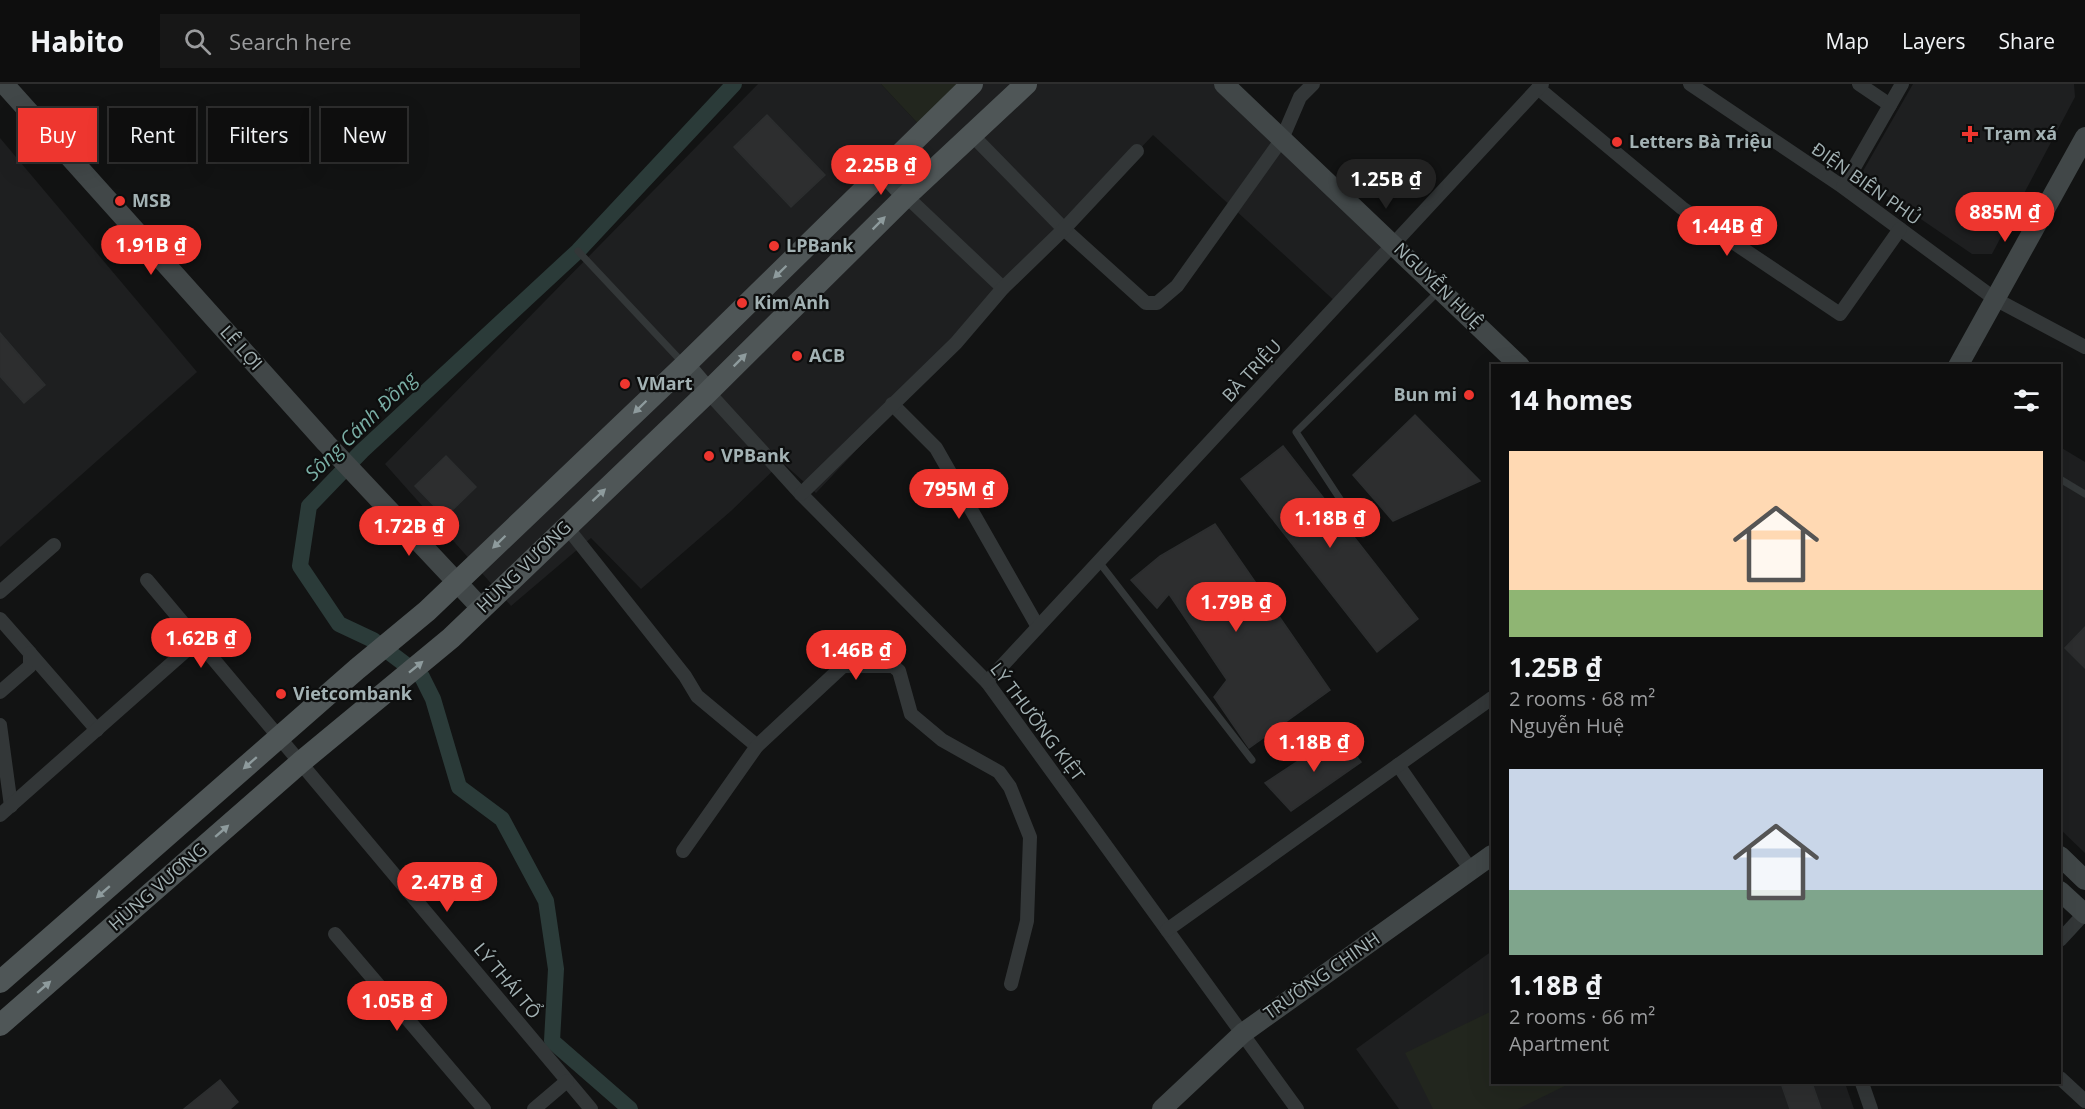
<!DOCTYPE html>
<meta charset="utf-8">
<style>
:root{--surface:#0e0e0e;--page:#171717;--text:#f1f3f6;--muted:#9b9c9e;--line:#2e2e2e;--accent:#ee362f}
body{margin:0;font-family:"Open Sans",sans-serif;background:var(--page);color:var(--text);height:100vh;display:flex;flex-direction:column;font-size:22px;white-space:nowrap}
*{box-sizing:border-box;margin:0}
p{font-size:20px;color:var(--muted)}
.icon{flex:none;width:33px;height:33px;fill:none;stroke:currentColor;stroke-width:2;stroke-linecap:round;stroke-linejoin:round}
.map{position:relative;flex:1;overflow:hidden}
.sheet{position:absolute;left:1491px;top:280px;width:570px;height:720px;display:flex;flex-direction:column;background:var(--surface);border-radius:0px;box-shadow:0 6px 24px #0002,0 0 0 2px var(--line)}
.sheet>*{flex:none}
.guide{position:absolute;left:18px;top:24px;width:570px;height:54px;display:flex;gap:12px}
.price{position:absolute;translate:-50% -51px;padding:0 14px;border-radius:21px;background:var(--accent);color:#fff;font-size:20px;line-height:39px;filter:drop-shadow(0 2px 3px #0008)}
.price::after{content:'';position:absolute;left:50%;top:36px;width:18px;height:14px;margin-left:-9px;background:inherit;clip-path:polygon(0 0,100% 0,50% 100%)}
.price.selected{background:#222;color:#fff}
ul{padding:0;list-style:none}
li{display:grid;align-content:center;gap:12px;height:318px;padding:0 18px}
li span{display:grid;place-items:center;height:186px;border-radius:0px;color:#555}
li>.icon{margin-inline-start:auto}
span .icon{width:108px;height:108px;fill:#fffc;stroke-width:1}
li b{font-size:26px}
h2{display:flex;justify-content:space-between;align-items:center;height:72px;padding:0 18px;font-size:26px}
.chip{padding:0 21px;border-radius:0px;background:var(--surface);box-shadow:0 6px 24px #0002,0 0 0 2px var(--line);font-size:21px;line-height:54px}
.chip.selected{background:var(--accent);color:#fff}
header{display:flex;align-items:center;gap:36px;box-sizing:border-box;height:84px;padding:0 30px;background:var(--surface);border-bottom:2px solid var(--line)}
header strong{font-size:28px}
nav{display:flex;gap:33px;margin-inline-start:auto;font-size:21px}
.search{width:420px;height:54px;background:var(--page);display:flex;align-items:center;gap:15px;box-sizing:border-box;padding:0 21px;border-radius:0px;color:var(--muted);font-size:22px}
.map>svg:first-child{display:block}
</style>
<header>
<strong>Habito</strong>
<div class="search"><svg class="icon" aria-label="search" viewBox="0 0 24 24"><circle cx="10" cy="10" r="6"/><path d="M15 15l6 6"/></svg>Search here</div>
<nav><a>Map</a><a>Layers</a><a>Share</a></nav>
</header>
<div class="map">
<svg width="2085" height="1025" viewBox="0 0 2085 1025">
<rect width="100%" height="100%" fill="#121313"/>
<g fill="#1e1f20">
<polygon points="758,0 881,0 924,46 972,0 1224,0 1394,160 1338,220 1153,51 816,409 782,378 731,427 641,505 591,454 511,522 385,380"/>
<polygon points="1913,0 2074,0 2075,13 1992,170 1972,170 1868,99 1863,87"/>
<polygon points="0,54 197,288 0,463"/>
<polygon points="2060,363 2085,378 2085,769 2060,745"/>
<polygon points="1492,867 1492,999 1845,999 1854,1025 1399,1025 1356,965"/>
</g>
<g fill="#22261e">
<polygon points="881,0 972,0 924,46"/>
<polygon points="1492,927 1492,999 1571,999 1518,1025 1433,1025 1405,969"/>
</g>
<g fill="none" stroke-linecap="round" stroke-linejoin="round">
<polyline stroke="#2b3b39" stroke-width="16" points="630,1025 552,957 556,885 546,817 502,735 459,703 433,615 422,593 373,556 339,540 300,482 309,422 362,367 578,167 734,0"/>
</g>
<g fill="#2d2e2f" stroke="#2c2e2f" stroke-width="1.5">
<polygon points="767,31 825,91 791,123 734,63"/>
<polygon points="0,249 45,301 24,319 0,292"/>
<polygon points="1415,331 1480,397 1393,437 1353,391"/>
<polygon points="1283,362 1418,535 1377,568 1241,395"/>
<polygon points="446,372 476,403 445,433 415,402"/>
<polygon points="1215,440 1330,606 1249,664 1214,613 1227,596 1169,510 1157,524 1131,496 1160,472"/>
<polygon points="2085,543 2085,584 2065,564"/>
<polygon points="1339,650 1361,678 1291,727 1265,699"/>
<polygon points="220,996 238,1018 230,1025 184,1025"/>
<polygon points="1781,999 1812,999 1821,1025 1790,1025"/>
</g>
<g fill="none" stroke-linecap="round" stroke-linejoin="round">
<g stroke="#333738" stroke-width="7">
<polyline points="578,167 683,279"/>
<polyline points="2060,395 2085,410"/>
<polyline points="1363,450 1296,348 1439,207"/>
<polyline points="1099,478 1252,676"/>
</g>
<g stroke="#333738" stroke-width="14">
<polyline points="1690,0 1843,103 1995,215 2085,263"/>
<polyline points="1859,0 1890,21"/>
<polyline points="1538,4 1682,124 1840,230 1900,145"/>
<polyline points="972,51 1064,145 1146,219 1157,219 1177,202 1282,55 1300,13 1313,0"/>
<polyline points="1843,103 1902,0"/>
<polyline points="906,112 1003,204"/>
<polyline points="708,308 801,410 987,598 1297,1025"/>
<polyline points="892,320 936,364 1038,543"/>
<polyline points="801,410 956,259 1003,204 1064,145 1137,67"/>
<polyline points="566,442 685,592 697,612 757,662"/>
<polyline points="147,496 591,1025"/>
<polyline points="0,508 54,461"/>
<polyline points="0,535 30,569 30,582 0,608"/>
<polyline points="30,569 97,646"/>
<polyline points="987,598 1542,0"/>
<polyline points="0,641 11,722"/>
<polyline points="1398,681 1471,786"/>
<polyline points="0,731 198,556"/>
<polyline points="683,767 757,662 843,582 893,582 899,587 911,630 942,656 999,688 1010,703 1030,753 1027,837 1011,900"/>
<polyline points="1167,846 1492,614"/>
<polyline points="335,850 484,1025"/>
<polyline points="2060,856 2085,829"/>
<polyline points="2060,994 2085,1017"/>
<polyline points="1862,999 1871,1025"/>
<polyline points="534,1025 567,997"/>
</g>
<g stroke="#414748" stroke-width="20">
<polyline points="4,0 326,359 482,525"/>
<polyline points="1224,0 1520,282"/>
<polyline points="883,87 906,112"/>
<polyline points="685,281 708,308"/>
<polyline points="1958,282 2085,53"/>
<polyline points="2060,772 2085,796"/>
<polyline points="2060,807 2085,830"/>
<polyline points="1162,1025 1243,949 1492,771"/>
</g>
<g stroke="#4f5657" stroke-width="22">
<polyline points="0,898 357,585 427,527 685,281 972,0"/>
<polyline points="0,941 301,678 451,554 708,308 906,112 1026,0"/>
</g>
</g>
<defs><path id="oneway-solid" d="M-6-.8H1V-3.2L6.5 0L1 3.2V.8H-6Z" transform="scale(1.5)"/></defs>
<g fill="#8e9b9d">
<use href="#oneway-solid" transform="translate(879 139) rotate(-45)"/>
<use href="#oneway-solid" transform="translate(780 188) rotate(136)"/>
<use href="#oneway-solid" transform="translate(740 276) rotate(-45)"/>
<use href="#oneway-solid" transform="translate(640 323) rotate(136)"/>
<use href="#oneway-solid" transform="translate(599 411) rotate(-43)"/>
<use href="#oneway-solid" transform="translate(499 458) rotate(136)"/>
<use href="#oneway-solid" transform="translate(416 583) rotate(-39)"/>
<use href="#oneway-solid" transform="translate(250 679) rotate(139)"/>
<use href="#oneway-solid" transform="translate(222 747) rotate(-41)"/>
<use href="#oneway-solid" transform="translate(103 808) rotate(139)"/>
<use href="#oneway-solid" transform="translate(44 903) rotate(-41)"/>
</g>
<g fill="#ee362f" stroke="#0d0e0e" stroke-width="2">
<path d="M1967 41h6v6h6v6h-6v6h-6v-6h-6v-6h6z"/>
<circle cx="1617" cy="58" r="6"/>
<circle cx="120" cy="117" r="6"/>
<circle cx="774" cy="162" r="6"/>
<circle cx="742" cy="219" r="6"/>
<circle cx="797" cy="272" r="6"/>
<circle cx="625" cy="300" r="6"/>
<circle cx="1469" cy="311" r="6"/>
<circle cx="709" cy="372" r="6"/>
<circle cx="281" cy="610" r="6"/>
</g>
<g text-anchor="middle" stroke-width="4.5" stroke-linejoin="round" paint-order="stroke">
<g font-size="18" font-weight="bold" fill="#a3b2b4" stroke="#0d0e0e" text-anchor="start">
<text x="1984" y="56">Trạm xá</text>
<text x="1629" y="64">Letters Bà Triệu</text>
<text x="132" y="123">MSB</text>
<text x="786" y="168">LPBank</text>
<text x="754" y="225">Kim Anh</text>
<text x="809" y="278">ACB</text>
<text x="637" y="306">VMart</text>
<text x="1457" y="317" text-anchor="end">Bun mi</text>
<text x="721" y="378">VPBank</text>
<text x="293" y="616">Vietcombank</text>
</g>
<g font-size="18" fill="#a3b2b4" stroke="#0d0e0e">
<text transform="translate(1866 100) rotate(35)" y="6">ĐIỆN BIÊN PHỦ</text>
<text transform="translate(1438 202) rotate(44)" y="6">NGUYỄN HUỆ</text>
<text transform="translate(241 264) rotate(48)" y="6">LÊ LỢI</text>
<text transform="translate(1252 287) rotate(-47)" y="6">BÀ TRIỆU</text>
<text transform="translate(524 483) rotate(-44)" y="6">HÙNG VƯƠNG</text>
<text transform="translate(1037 638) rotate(53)" y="6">LÝ THƯỜNG KIỆT</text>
<text transform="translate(158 803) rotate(-41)" y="6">HÙNG VƯƠNG</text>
<text transform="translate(1322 892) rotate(-35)" y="6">TRƯỜNG CHINH</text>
<text transform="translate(507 897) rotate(50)" y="6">LÝ THÁI TỔ</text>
</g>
<g font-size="20" font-style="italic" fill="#7aafa6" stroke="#0d0e0e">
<text transform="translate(361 342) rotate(-44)" y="7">Sông Cánh Đồng</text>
</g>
</g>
</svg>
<b class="price" style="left:881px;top:112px">2.25B ₫</b>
<b class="price selected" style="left:1386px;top:126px">1.25B ₫</b>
<b class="price" style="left:2005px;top:159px">885M ₫</b>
<b class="price" style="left:1727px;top:173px">1.44B ₫</b>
<b class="price" style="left:151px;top:192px">1.91B ₫</b>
<b class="price" style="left:959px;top:436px">795M ₫</b>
<b class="price" style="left:1330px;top:465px">1.18B ₫</b>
<b class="price" style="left:409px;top:473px">1.72B ₫</b>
<b class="price" style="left:1236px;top:549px">1.79B ₫</b>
<b class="price" style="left:201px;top:585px">1.62B ₫</b>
<b class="price" style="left:856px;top:597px">1.46B ₫</b>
<b class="price" style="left:1314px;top:689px">1.18B ₫</b>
<b class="price" style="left:447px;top:829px">2.47B ₫</b>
<b class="price" style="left:397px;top:948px">1.05B ₫</b>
<div class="guide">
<a class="chip selected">Buy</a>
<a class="chip">Rent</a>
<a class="chip">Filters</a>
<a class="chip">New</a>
</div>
<section class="sheet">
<h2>14 homes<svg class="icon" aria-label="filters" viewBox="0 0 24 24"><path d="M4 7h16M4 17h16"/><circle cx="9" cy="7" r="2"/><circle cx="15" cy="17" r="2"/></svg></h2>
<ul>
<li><span style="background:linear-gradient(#ffd9b3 75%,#8fb573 0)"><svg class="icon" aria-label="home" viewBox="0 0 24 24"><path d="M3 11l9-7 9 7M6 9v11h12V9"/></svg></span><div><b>1.25B ₫</b><p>2 rooms · 68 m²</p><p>Nguyễn Huệ</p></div></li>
<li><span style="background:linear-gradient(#c9d6e8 65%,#7fa58c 0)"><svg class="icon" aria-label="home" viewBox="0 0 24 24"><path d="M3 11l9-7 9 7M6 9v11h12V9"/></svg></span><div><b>1.18B ₫</b><p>2 rooms · 66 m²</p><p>Apartment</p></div></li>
</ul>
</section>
</div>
